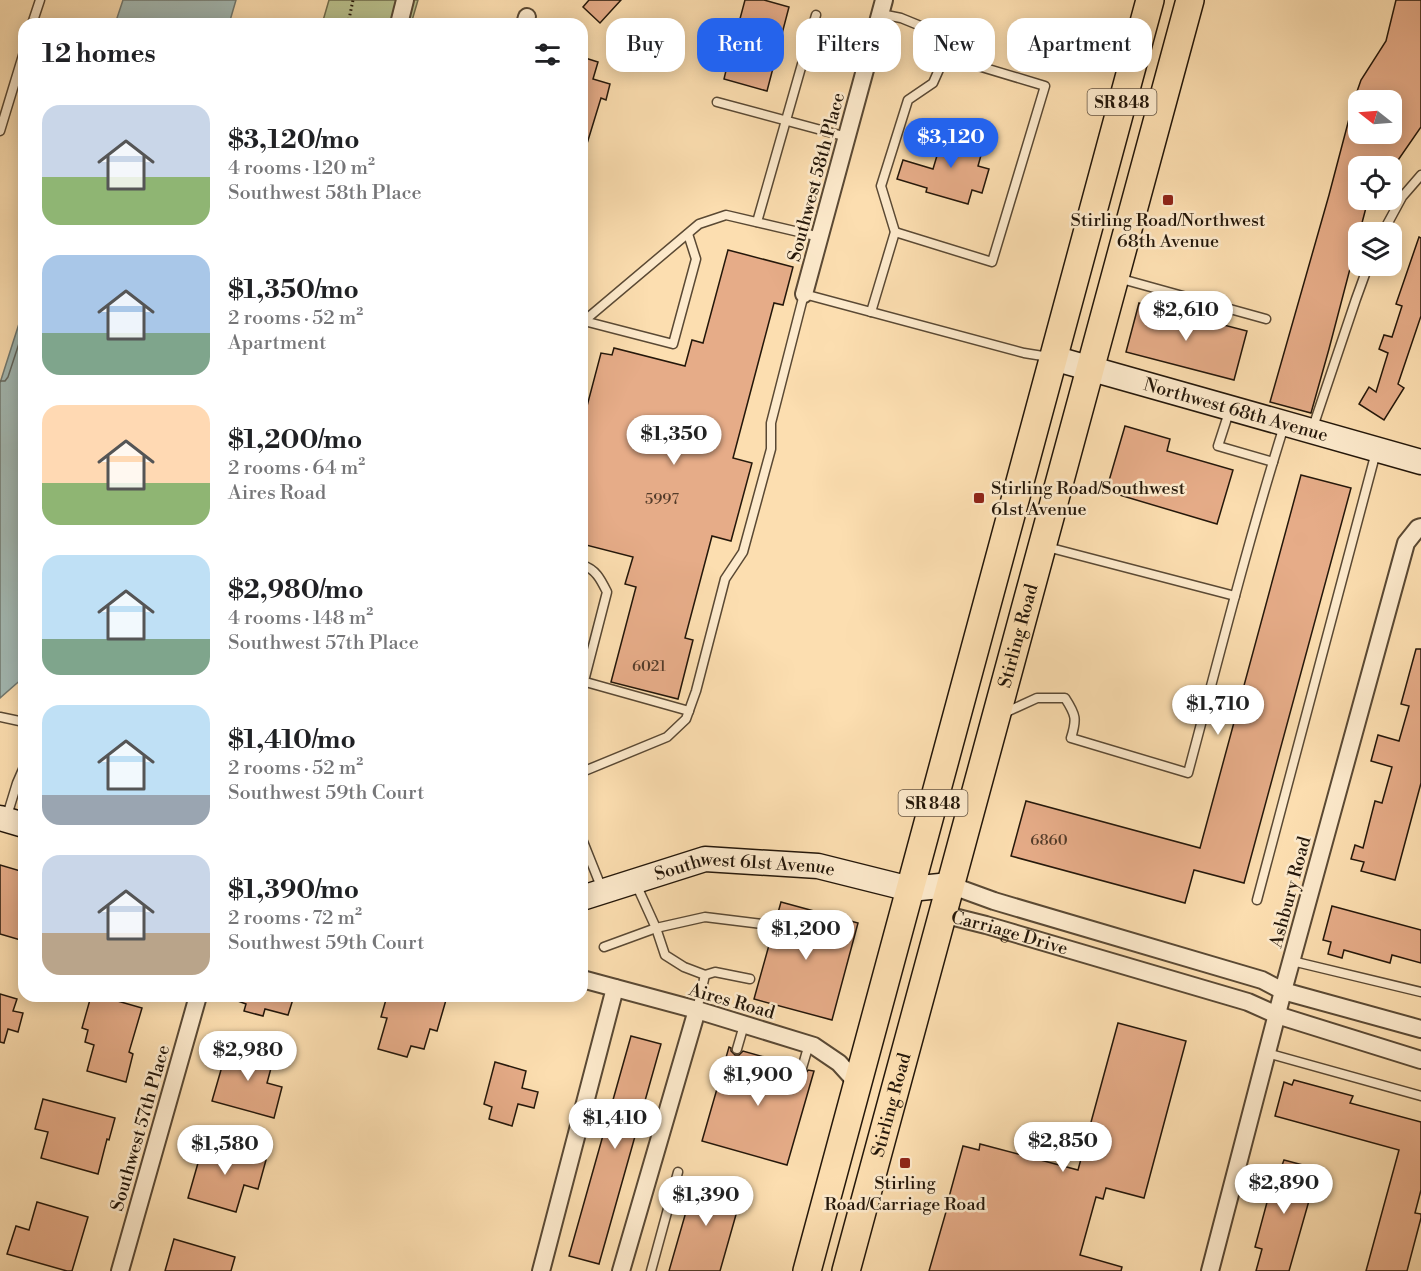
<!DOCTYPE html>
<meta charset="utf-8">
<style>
:root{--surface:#fff;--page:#f6f6f6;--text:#202124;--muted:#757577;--accent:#2563eb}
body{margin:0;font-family:"Libre Bodoni",serif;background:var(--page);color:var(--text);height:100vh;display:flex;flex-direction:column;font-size:22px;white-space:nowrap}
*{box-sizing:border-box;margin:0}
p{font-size:20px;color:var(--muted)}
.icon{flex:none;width:33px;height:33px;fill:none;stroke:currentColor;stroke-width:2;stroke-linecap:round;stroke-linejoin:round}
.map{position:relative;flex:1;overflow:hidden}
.drawer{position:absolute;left:18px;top:18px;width:570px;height:984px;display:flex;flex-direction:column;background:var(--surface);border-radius:18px;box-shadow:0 3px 15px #0003}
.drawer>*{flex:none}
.hud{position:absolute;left:606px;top:18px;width:570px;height:54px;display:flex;gap:12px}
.needle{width:39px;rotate:287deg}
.controls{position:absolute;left:1348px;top:90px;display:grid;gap:12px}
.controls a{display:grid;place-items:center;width:54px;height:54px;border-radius:12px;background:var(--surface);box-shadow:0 3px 15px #0003;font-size:30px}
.price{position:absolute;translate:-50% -51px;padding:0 14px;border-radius:21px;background:#fff;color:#222;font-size:20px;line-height:39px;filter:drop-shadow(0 2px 3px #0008)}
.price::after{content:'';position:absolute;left:50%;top:36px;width:18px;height:14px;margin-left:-9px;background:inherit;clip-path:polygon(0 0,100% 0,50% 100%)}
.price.on{background:var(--accent);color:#fff}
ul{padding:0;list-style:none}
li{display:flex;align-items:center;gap:18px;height:150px;padding:0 24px}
li span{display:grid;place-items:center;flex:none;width:168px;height:120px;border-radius:18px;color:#555}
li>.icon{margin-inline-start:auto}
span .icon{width:72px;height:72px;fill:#fffc;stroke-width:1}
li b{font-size:26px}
h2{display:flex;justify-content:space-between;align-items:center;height:72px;padding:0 24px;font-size:26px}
.pill{padding:0 21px;border-radius:18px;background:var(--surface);box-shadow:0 3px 15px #0003;font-size:21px;line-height:54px}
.pill.on{background:var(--accent);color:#fff}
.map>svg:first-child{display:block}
</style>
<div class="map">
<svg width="1421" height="1271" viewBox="0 0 1421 1271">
<rect width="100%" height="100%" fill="#fcdeb0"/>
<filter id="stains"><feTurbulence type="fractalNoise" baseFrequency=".00333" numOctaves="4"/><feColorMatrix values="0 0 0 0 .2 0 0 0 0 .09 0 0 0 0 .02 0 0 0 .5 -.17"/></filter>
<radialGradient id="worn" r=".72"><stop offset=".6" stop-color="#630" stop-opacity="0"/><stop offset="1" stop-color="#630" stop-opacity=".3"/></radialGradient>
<polygon fill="#bac28e" stroke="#6f6c4c" stroke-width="1.5" points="329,0 418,0 411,24 322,24"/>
<g fill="#a3bab5" stroke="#707971" stroke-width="1.5">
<polygon points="123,0 236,0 229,24 115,24"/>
<polygon points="24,308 24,677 0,698 0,383"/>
</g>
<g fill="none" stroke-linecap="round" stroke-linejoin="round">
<polyline stroke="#646860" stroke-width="1.5" points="0,381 5,381 8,377 24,328"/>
</g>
<g fill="#e6ac88" stroke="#24170a" stroke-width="1.5" fill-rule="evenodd">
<polygon points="589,0 621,0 600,23 583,7"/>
<polygon points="745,0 764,0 789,7 767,91 724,79 730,54 705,47 711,23 737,30"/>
<path d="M 1396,0 L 1421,0 L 1421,127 L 1394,166 L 1359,166 L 1359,200 L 1368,200 L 1329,349 L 1311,413 L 1270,402 L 1329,195 L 1354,100 L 1361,80 L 1386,41 ZM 1358,100 L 1392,100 L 1392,134 L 1359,134 Z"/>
<polygon points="582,57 598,62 593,79 610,84 606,100 601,98 586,147 582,147"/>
<polygon points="945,129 985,141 978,166 989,169 982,193 972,190 968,204 926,192 927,188 897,179 903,160 933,169"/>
<polygon points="1419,237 1421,238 1421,316 1398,384 1404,388 1384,420 1359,404 1369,387 1376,392 1388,353 1379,349 1384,335 1392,337 1402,306 1396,304"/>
<polygon points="728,250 793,267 783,305 774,303 733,458 752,463 731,541 712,536 685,638 693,640 678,699 611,682 636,587 625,584 633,557 582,544 582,425 601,353 612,355 614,348 685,366 692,340 703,343"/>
<polygon points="1139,303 1247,331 1234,380 1126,352"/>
<polygon points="1125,426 1170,439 1167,451 1233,470 1217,524 1106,491"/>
<polygon points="1301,475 1351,488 1244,883 1194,870 1185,903 1011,856 1026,801 1200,848"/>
<polygon points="1416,649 1421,649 1421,783 1395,880 1361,871 1364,862 1351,859 1355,845 1363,848 1375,801 1382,803 1392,767 1371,761 1378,735 1399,741 1409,706 1401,704"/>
<polygon points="0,865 24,872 24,941 0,934"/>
<polygon points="781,902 858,923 832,1020 754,999"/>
<polygon points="1332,906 1421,930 1421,963 1392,955 1390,963 1344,950 1342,958 1328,954 1331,942 1323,940"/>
<polygon points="0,994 17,999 13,1011 23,1013 18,1032 8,1029 4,1043 0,1042"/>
<polygon points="91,996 100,996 142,1008 129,1052 133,1054 126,1082 87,1071 94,1045 85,1042 88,1030 82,1028"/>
<polygon points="235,996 294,996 288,1015 265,1009 263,1016 244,1011 246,1004 235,1000"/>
<polygon points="387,996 432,996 446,1000 437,1031 430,1029 424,1049 411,1046 407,1057 378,1049 387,1018 381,1017"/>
<polygon points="1118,1023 1186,1041 1144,1198 1106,1188 1103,1199 1096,1197 1080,1255 1122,1267 1121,1271 929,1271 950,1198 949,1197 963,1146 979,1150 980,1144 1078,1170"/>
<polygon points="631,1036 661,1044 599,1264 569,1256"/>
<polygon points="238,1040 253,1044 251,1050 274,1057 267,1083 282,1087 274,1118 212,1101 223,1063 231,1066"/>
<polygon points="729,1047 731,1048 731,1051 735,1055 739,1055 743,1051 796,1066 797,1072 801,1074 806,1073 808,1070 814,1071 787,1165 702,1141"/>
<polygon points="495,1062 526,1071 522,1088 538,1092 534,1108 518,1104 512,1126 489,1119 492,1107 484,1104"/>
<polygon points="1294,1080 1353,1096 1350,1103 1421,1122 1421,1190 1415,1213 1421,1214 1421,1218 1407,1271 1366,1271 1399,1150 1275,1116 1284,1082 1292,1085"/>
<polygon points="43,1099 115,1118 109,1140 107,1139 98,1174 41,1158 48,1132 35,1129"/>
<polygon points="204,1142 266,1160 258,1189 244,1185 236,1212 188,1198"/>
<polygon points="1284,1160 1318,1169 1289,1271 1256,1271 1262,1249 1255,1247 1273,1180 1266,1178 1269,1165 1281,1168"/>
<polygon points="696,1177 743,1190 720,1271 669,1271"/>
<polygon points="37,1202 88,1217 72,1271 67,1271 7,1254 16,1226 29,1230"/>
<polygon points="174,1239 235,1257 231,1271 165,1271"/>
</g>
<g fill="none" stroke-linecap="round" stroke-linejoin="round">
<g stroke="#5a4934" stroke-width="11">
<g id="lane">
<polyline points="881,14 901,18 928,29 945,56 1045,86 992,262 895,232"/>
<polyline points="32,24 40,0"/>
<polyline points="717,102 847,137"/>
<polyline points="0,131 24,52"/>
<polyline points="757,222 816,15"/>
<polyline points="1383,232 1402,197 1421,175"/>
<polyline points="1118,278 1266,319"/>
<polyline points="871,312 895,232 881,186 908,100 933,83 945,56"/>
<polyline points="584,321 673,344 696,259 688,234"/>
<polyline points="582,324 584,321 699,224 726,215 820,237"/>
<polyline points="1230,409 1218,446 1273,462"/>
<polyline points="1312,430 1356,299 1368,266"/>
<polyline points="1047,547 1235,596"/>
<path d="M 582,565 C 596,569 601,580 607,592 L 584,681"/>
<polyline points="582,681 689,711"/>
<path d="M 1002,714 L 1037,698 L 1065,698 C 1076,715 1077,719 1071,738 L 1188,773 C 1219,657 1248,541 1284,426"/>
<polyline points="0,717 24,722"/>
<polyline points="582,772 667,737 686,719 696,691 725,579 743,552 771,449 771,423 804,294 1024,353 1049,357"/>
<polyline points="6,819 17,783 24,767"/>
<polyline points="582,839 602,889"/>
<polyline points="636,884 656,928 665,955 684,967 705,975 715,972 750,979"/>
<polyline points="1257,900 1376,452"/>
<polyline points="604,947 656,928 705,917 762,924"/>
<polyline points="1292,961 1421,992"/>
<polyline points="697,1010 705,975"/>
<polyline points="737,1049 744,1025"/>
<polyline points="1267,1053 1421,1096"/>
<polyline points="802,1068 809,1044"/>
<polyline points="651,1271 678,1172"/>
</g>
</g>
<g stroke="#5a4934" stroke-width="20">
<g id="street">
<polyline points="399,24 405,0"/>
<polyline points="525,24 527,17"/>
<polyline points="804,294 884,0"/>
<polyline points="950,885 994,901 1262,980 1283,991 1421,1029"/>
<path id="s1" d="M 942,914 L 986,925 L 1248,1002 L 1277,1015 L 1421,1060"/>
<polyline points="582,979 697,1010 814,1046 839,1063 858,1084"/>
<polyline points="120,1271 198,996"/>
<polyline points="541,1271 615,988"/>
<polyline points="621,1271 697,1010"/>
<polyline points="1210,1271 1283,991 1406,543 1418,528 1421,527"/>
</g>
</g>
<g stroke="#24170a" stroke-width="27">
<g id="secondary">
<path id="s2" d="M 1053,358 L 1421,462"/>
<polyline points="0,818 24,825"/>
<path id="s3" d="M 582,898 L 705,859 L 818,866 L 910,889 L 950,885"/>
</g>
</g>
<g stroke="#24170a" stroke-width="30">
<g id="primary">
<polyline points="807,1271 1150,0"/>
<path id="s4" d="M 846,1271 L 1190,0"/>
</g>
</g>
<polyline stroke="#24170a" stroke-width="3" stroke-dasharray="1.5 3" stroke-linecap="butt" points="348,24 353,0"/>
<use href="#lane" stroke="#fdeacc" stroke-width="8"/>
<use href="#street" stroke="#fdeacc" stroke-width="16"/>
<use href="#secondary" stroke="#fdeacc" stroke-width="24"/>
<use href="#primary" stroke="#fcdeb0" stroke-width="27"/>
</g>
<g fill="#8f2418" stroke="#fdeacc" stroke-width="2">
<rect x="1162" y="194" width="12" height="12" rx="3"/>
<rect x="973" y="492" width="12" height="12" rx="3"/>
<rect x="899" y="1157" width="12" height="12" rx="3"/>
</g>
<g text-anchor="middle" stroke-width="5" stroke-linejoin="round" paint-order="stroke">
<g font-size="15" fill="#543c2a">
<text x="662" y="504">5997</text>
<text x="649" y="671">6021</text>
<text x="1049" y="845">6860</text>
</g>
<g fill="#fdeacc" stroke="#655644" stroke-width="1.5">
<rect x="1087.5" y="89" width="69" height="26" rx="4.5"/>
<rect x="898.5" y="790" width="69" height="26" rx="4.5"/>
</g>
<g font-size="16" font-weight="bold" fill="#24170a">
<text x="1122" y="108">SR 848</text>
<text x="933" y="809">SR 848</text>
</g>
<g font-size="18" fill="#24170a" stroke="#fdeacc">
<text transform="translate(816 177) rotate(-75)" y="6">Southwest 58th Place</text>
<text dy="6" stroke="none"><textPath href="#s2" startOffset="190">Northwest 68th Avenue</textPath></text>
<text dy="6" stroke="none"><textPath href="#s4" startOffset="658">Stirling Road</textPath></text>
<text dy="6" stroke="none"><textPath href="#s3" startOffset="168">Southwest 61st Avenue</textPath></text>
<text transform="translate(1290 892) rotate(-75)" y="6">Ashbury Road</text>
<text dy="6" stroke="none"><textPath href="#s1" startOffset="70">Carriage Drive</textPath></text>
<text transform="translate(732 1001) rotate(16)" y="6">Aires Road</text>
<text dy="6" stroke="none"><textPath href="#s4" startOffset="172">Stirling Road</textPath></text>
<text transform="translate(140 1128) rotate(-74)" y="6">Southwest 57th Place</text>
</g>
<g font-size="18" fill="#24170a" stroke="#fdeacc">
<text x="1168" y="226">Stirling Road/Northwest<tspan x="1168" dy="21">68th Avenue</tspan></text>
<text x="991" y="494" text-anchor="start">Stirling Road/Southwest<tspan x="991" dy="21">61st Avenue</tspan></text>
<text x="905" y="1189">Stirling<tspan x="905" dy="21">Road/Carriage Road</tspan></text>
</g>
</g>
<rect width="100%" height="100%" filter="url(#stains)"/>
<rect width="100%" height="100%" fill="url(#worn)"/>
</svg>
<div class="controls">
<a><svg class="needle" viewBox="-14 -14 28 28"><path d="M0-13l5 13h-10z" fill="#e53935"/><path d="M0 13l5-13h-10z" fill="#757577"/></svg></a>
<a><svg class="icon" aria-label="locate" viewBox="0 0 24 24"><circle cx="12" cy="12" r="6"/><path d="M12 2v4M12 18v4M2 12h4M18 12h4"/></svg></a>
<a><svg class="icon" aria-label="layers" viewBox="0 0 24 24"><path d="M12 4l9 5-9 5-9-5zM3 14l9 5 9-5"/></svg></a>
</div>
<b class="price on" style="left:951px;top:169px">$3,120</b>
<b class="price" style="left:1186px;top:342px">$2,610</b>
<b class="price" style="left:674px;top:466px">$1,350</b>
<b class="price" style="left:1218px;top:736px">$1,710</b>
<b class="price" style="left:806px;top:961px">$1,200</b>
<b class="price" style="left:248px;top:1082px">$2,980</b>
<b class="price" style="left:758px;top:1107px">$1,900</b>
<b class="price" style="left:615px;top:1150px">$1,410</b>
<b class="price" style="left:1063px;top:1173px">$2,850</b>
<b class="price" style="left:225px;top:1176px">$1,580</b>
<b class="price" style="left:1284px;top:1215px">$2,890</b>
<b class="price" style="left:706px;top:1227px">$1,390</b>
<div class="hud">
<a class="pill">Buy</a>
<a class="pill on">Rent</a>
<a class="pill">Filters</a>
<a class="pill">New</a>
<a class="pill">Apartment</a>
</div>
<section class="drawer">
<h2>12 homes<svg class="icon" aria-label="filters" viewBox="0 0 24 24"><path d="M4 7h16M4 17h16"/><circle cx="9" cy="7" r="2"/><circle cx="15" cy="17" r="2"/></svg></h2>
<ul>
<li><span style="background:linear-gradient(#c9d6e8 60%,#8fb573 0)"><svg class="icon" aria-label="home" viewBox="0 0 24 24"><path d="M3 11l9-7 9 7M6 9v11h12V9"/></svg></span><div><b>$3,120/mo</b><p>4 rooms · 120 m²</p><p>Southwest 58th Place</p></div></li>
<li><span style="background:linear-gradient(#a9c7e8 65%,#7fa58c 0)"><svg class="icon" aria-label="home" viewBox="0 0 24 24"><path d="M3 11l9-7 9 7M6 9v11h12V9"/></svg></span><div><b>$1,350/mo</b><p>2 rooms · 52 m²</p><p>Apartment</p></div></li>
<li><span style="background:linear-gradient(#ffd9b3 65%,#8fb573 0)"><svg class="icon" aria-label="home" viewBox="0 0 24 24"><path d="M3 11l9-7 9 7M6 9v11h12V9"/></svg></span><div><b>$1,200/mo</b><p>2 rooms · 64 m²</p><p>Aires Road</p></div></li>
<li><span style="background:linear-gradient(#bfe0f5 70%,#7fa58c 0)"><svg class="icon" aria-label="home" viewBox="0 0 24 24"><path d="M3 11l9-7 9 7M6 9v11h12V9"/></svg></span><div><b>$2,980/mo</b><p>4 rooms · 148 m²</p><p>Southwest 57th Place</p></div></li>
<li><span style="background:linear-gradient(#bfe0f5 75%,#9aa5b1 0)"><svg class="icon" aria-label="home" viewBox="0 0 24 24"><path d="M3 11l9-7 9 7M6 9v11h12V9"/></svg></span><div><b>$1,410/mo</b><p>2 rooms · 52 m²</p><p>Southwest 59th Court</p></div></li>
<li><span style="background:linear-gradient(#c9d6e8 65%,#b9a48a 0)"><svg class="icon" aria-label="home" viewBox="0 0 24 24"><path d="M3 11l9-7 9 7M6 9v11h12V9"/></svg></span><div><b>$1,390/mo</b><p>2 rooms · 72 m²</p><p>Southwest 59th Court</p></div></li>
</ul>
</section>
</div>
